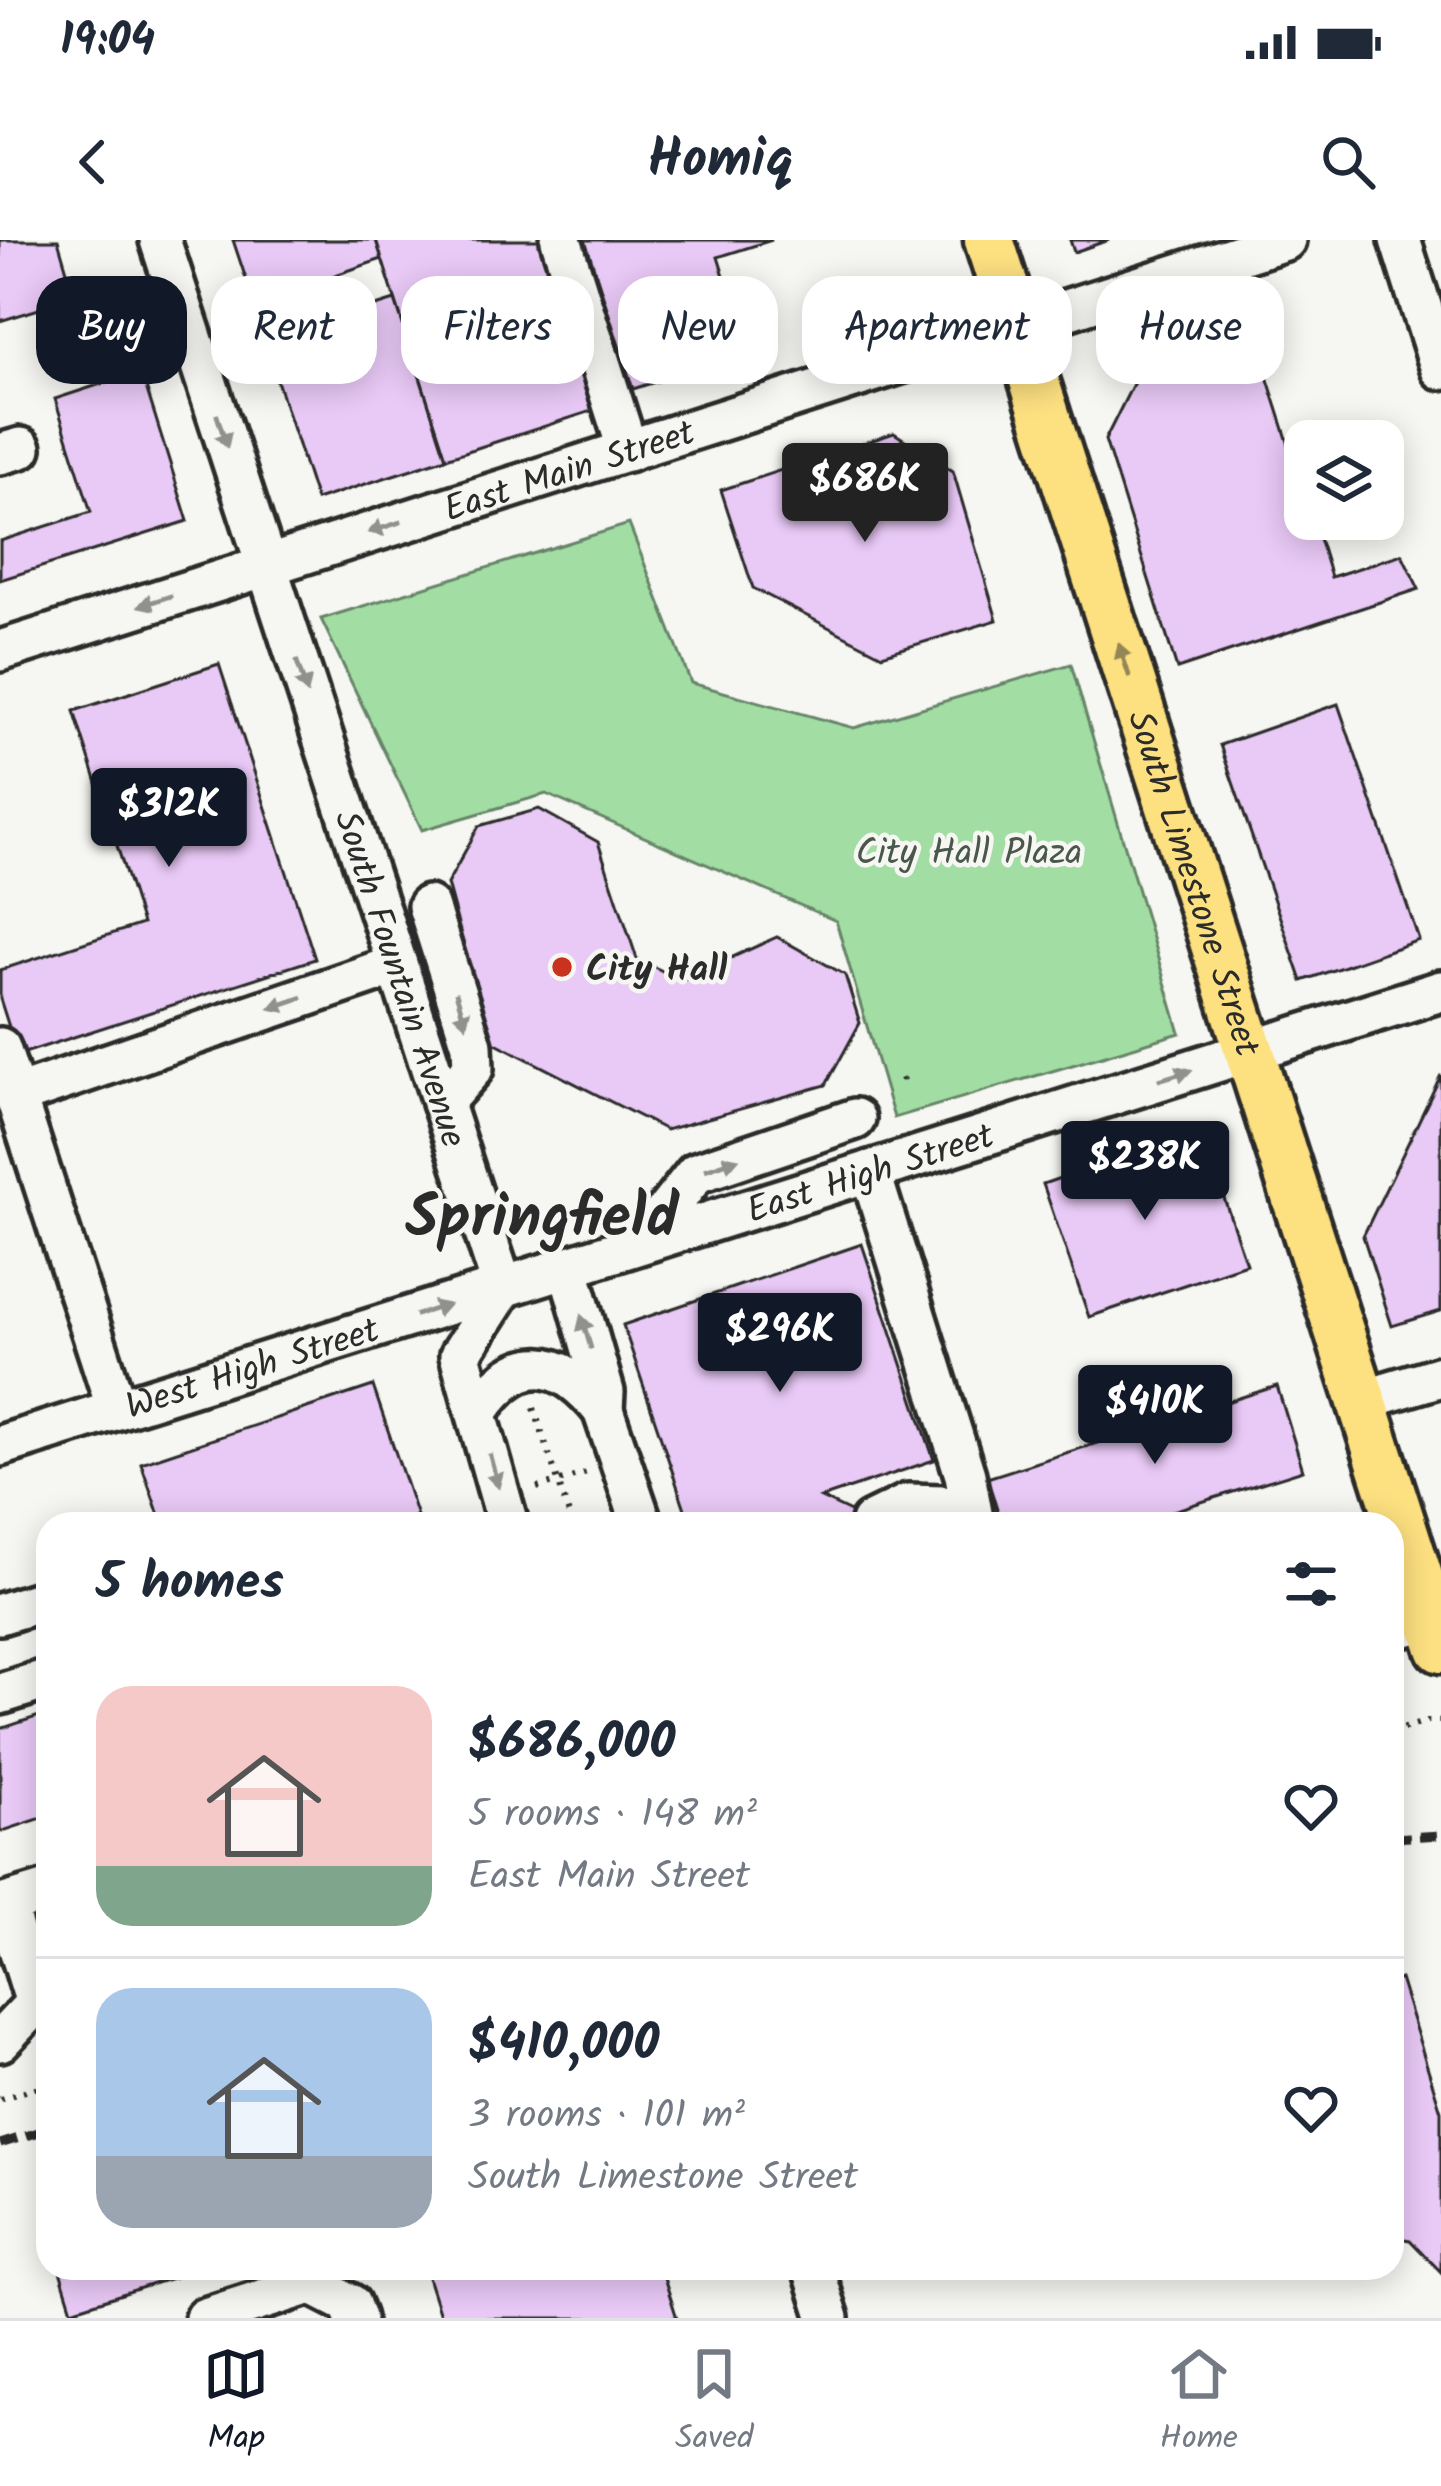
<!DOCTYPE html>
<meta charset="utf-8">
<style>
:root{--surface:#fff;--page:#f6f6f7;--text:#1f2937;--muted:#747a83;--line:#e0e1e3;--accent:#111827}
body{margin:0;font-family:Kalam,sans-serif;background:var(--page);color:var(--text);height:100vh;display:flex;flex-direction:column;font-size:45px;white-space:nowrap}
*{box-sizing:border-box;margin:0}
p{font-size:39px;color:var(--muted)}
.icon{flex:none;width:66px;height:66px;fill:none;stroke:currentColor;stroke-width:2;stroke-linecap:round;stroke-linejoin:round}
.map{position:relative;flex:1;overflow:hidden}
.drawer{position:absolute;left:36px;top:1272px;width:1368px;height:768px;display:flex;flex-direction:column;background:var(--surface);border-radius:36px;box-shadow:0 6px 30px #0003}
.drawer>*{flex:none}
.top-card{position:absolute;left:36px;top:36px;width:1371px;height:108px;display:flex;gap:24px}
.buttons{position:absolute;left:1284px;top:180px;display:grid;gap:24px}
.buttons a{display:grid;place-items:center;width:120px;height:120px;border-radius:24px;background:var(--surface);box-shadow:0 6px 30px #0003;font-size:60px}
.price{position:absolute;translate:-50% -102px;padding:0 27px;border-radius:12px;background:var(--accent);color:#fff;font-size:39px;line-height:78px;filter:drop-shadow(0 3px 6px #0008)}
.price::after{content:'';position:absolute;left:50%;top:72px;width:36px;height:27px;margin-left:-18px;background:inherit;clip-path:polygon(0 0,100% 0,50% 100%)}
.price.on{background:#222;color:#fff}
ul{padding:0;list-style:none}
li{display:flex;align-items:center;gap:36px;height:300px;padding:0 60px}
li+li{border-top:3px solid var(--line)}
li span{display:grid;place-items:center;flex:none;width:336px;height:240px;border-radius:36px;color:#555}
li>.icon{margin-inline-start:auto}
span .icon{width:144px;height:144px;fill:#fffc;stroke-width:1}
li b{font-size:51px}
h2{display:flex;justify-content:space-between;align-items:center;height:144px;padding:0 60px;font-size:51px}
.chip{padding:0 42px;border-radius:36px;background:var(--surface);box-shadow:0 6px 30px #0003;font-size:42px;line-height:108px}
.chip.on{background:var(--accent);color:#fff}
.status{display:flex;justify-content:space-between;align-items:center;height:84px;padding:0 60px;background:var(--surface);direction:ltr}
.status svg{height:33px;fill:currentColor}
header{display:flex;justify-content:space-between;align-items:center;height:156px;padding:0 60px;background:var(--surface);font-size:54px;font-weight:800}
.tab-bar{display:flex;justify-content:space-around;align-items:center;height:168px;border-top:3px solid var(--line);background:var(--surface);font-size:33px;color:var(--muted)}
.tab-bar a{display:grid;justify-items:center;gap:6px}
.tab-bar .on{color:var(--accent)}
.map>svg:first-child{display:block}
</style>
<div class="status"><b>19:04</b><svg viewBox="0 0 49 12"><path d="M0 12V9h3v3zM5 12V6h3v6zM10 12V3h3v9zM15 12V0h3v12zM26 1h20v11H26zM47 4h2v5h-2z"/></svg></div>
<header><svg class="icon" aria-label="back" viewBox="0 0 24 24"><path d="M15 5l-7 7 7 7"/></svg>Homiq<svg class="icon" aria-label="search" viewBox="0 0 24 24"><circle cx="10" cy="10" r="6"/><path d="M15 15l6 6"/></svg></header>
<div class="map">
<svg width="1441" height="2078" viewBox="0 0 1441 2078">
<rect width="100%" height="100%" fill="#f6f6f2"/>
<filter id="ink" filterUnits="userSpaceOnUse"><feTurbulence type="fractalNoise" baseFrequency=".00833" numOctaves="2"/><feDisplacementMap in="SourceGraphic" scale="24" xChannelSelector="R" yChannelSelector="G"/><feConvolveMatrix kernelMatrix="1 2 1 2 8 2 1 2 1" color-interpolation-filters="sRGB"/></filter>
<g filter="url(#ink)">
<polygon fill="#a2dea4" stroke="#668468" stroke-width="3" points="629,284 691,443 854,488 1071,424 1180,793 894,878 836,681 546,554 422,590 321,379"/>
<g fill="#e9c9f6" stroke="#2b2b2b" stroke-width="3">
<polygon points="0,0 58,0 75,58 0,81"/>
<polygon points="233,0 376,0 382,19 254,63"/>
<polygon points="376,0 544,0 598,169 446,218"/>
<polygon points="585,0 772,0 718,17 748,112 633,149"/>
<polygon points="1070,0 1109,0 1074,12"/>
<polygon points="395,60 446,218 316,260 264,101"/>
<polygon points="1247,74 1305,255 1305,279 1313,279 1331,337 1402,314 1419,349 1177,429 1105,200 1148,114"/>
<polygon points="141,131 188,281 0,340 0,301 91,272 55,159"/>
<polygon points="894,193 953,231 997,380 882,415 753,348 721,250"/>
<polygon points="219,424 315,719 18,815 0,759 0,730 142,684 74,471"/>
<polygon points="1338,464 1419,700 1302,741 1220,505"/>
<polygon points="539,569 598,602 637,719 682,740 777,697 845,735 860,783 826,845 666,890 490,800 447,644 479,586"/>
<polygon points="1441,835 1441,1071 1392,1086 1363,996"/>
<polygon points="1201,889 1246,1024 1089,1077 1043,944"/>
<polygon points="862,1004 934,1220 821,1258 876,1284 690,1284 623,1085"/>
<polygon points="373,1146 417,1276 394,1284 162,1284 141,1223"/>
<polygon points="1277,1146 1303,1230 1132,1284 1002,1284 987,1238"/>
<polygon points="48,1473 48,1576 0,1592 0,1489"/>
<polygon points="1400,1739 1441,1871 1441,2032 1410,2000 1392,1997 1392,1742"/>
<polygon points="59,2028 203,2028 72,2070"/>
<polygon points="425,2028 661,2028 677,2078 441,2078"/>
</g>
<g fill="none" stroke-linecap="round" stroke-linejoin="round">
<g stroke="#2b2b2b" stroke-width="48">
<g id="minor">
<path id="s1" d="M 160,0 L 503,1048"/>
<polyline points="561,0 628,211"/>
<polyline points="1400,0 1441,129"/>
<polyline points="0,214 21,208"/>
<path id="s2" d="M 0,411 L 1285,0"/>
<polyline points="428,666 472,805 473,828 442,863"/>
<polyline points="0,808 117,1169"/>
<polyline points="15,856 397,725"/>
<polyline points="870,931 965,1235 974,1284"/>
<polyline points="641,1003 696,933 855,879"/>
<polyline points="568,1026 604,1152 603,1170 642,1284"/>
<polyline points="503,1048 460,1115 508,1284"/>
<polyline points="1361,1160 1441,1136"/>
<path d="M 478,1171 C 520,1110 560,1117 603,1170"/>
<path id="s3" d="M 0,1206 L 1441,751"/>
<polyline points="871,1282 908,1264 943,1265 960,1284"/>
<polyline points="0,1374 48,1359"/>
<polyline points="1392,1390 1431,1378"/>
<polyline points="0,1454 48,1439"/>
<polyline points="0,1801 36,1763 5,1664 48,1651"/>
<polyline points="813,2028 829,2078"/>
<polyline points="205,2078 311,2044 350,2064 355,2078"/>
</g>
</g>
<g stroke="#2b2b2b" stroke-width="57">
<g id="major">
<path id="s4" d="M 989,0 L 1441,1408"/>
</g>
</g>
<g stroke="#2b2b2b" stroke-width="6" stroke-dasharray="3 9" stroke-linecap="butt">
<polyline points="902,838 906,848"/>
<polyline points="534,1168 572,1284"/>
<polyline points="537,1248 587,1233"/>
<polyline points="1392,1492 1428,1481 1441,1481"/>
<polyline points="0,1859 48,1844"/>
</g>
<use href="#minor" stroke="#f6f6f2" stroke-width="39"/>
<use href="#major" stroke="#fde080" stroke-width="48"/>
<g stroke="#2b2b2b" stroke-width="9" stroke-dasharray="18 9" stroke-linecap="butt">
<polyline points="1392,1598 1441,1595"/>
<polyline points="0,1904 48,1889"/>
</g>
</g>
<defs><path id="oneway-solid" d="M-6-.8H1V-3.2L6.5 0L1 3.2V.8H-6Z" transform="scale(3)"/></defs>
<g fill="#90908e">
<use href="#oneway-solid" transform="translate(222 191) rotate(72)"/>
<use href="#oneway-solid" transform="translate(385 287) rotate(162)"/>
<use href="#oneway-solid" transform="translate(155 361) rotate(162)"/>
<use href="#oneway-solid" transform="translate(302 437) rotate(72)"/>
<use href="#oneway-solid" transform="translate(286 763) rotate(161)"/>
<use href="#oneway-solid" transform="translate(461 769) rotate(73)"/>
<use href="#oneway-solid" transform="translate(1175 835) rotate(-17)"/>
<use href="#oneway-solid" transform="translate(722 924) rotate(-19)"/>
<use href="#oneway-solid" transform="translate(432 1070) rotate(-18)"/>
<use href="#oneway-solid" transform="translate(586 1092) rotate(-107)"/>
<use href="#oneway-solid" transform="translate(494 1231) rotate(75)"/>
</g>
<use fill="#948656" href="#oneway-solid" transform="translate(1124 420) rotate(-108)"/>
</g>
<circle fill="#c8321e" stroke="#f6f6f2" stroke-width="4.5" cx="562" cy="727" r="12"/>
<g text-anchor="middle" stroke-width="9" stroke-linejoin="round" paint-order="stroke">
<g font-size="36" fill="#2b2b2b" stroke="#f6f6f2">
<text dy="13" stroke="none"><textPath href="#s2" startOffset="597">East Main Street</textPath></text>
<text dy="13" stroke="none"><textPath href="#s4" startOffset="675">South Limestone Street</textPath></text>
<text dy="13" stroke="none"><textPath href="#s1" startOffset="777">South Fountain Avenue</textPath></text>
<text dy="13" stroke="none"><textPath href="#s3" startOffset="912">East High Street</textPath></text>
<text dy="13" stroke="none"><textPath href="#s3" startOffset="264">West High Street</textPath></text>
</g>
<g font-size="36" fill="#495849" stroke="#f6f6f2">
<text x="969" y="624">City Hall Plaza</text>
</g>
<g font-size="36" font-weight="bold" fill="#2b2b2b" stroke="#f6f6f2" text-anchor="start">
<text x="586" y="740">City Hall</text>
</g>
<g font-size="60" font-weight="bold" fill="#2b2b2b" stroke="#f6f6f2">
<text x="542" y="996">Springfield</text>
</g>
</g>
</svg>
<div class="buttons">
<a><svg class="icon" aria-label="layers" viewBox="0 0 24 24"><path d="M12 4l9 5-9 5-9-5zM3 14l9 5 9-5"/></svg></a>
</div>
<b class="price on" style="left:865px;top:305px">$686K</b>
<b class="price" style="left:169px;top:630px">$312K</b>
<b class="price" style="left:1145px;top:983px">$238K</b>
<b class="price" style="left:780px;top:1155px">$296K</b>
<b class="price" style="left:1155px;top:1227px">$410K</b>
<div class="top-card">
<a class="chip on">Buy</a>
<a class="chip">Rent</a>
<a class="chip">Filters</a>
<a class="chip">New</a>
<a class="chip">Apartment</a>
<a class="chip">House</a>
</div>
<section class="drawer">
<h2>5 homes<svg class="icon" aria-label="filters" viewBox="0 0 24 24"><path d="M4 7h16M4 17h16"/><circle cx="9" cy="7" r="2"/><circle cx="15" cy="17" r="2"/></svg></h2>
<ul>
<li><span style="background:linear-gradient(#f6c9c9 75%,#7fa58c 0)"><svg class="icon" aria-label="home" viewBox="0 0 24 24"><path d="M3 11l9-7 9 7M6 9v11h12V9"/></svg></span><div><b>$686,000</b><p>5 rooms · 148 m²</p><p>East Main Street</p></div><svg class="icon" aria-label="heart" viewBox="0 0 24 24"><path d="M12 20l-8-8c-3-5 5-10 8-4 3-6 11-1 8 4z"/></svg></li>
<li><span style="background:linear-gradient(#a9c7e8 70%,#9aa5b1 0)"><svg class="icon" aria-label="home" viewBox="0 0 24 24"><path d="M3 11l9-7 9 7M6 9v11h12V9"/></svg></span><div><b>$410,000</b><p>3 rooms · 101 m²</p><p>South Limestone Street</p></div><svg class="icon" aria-label="heart" viewBox="0 0 24 24"><path d="M12 20l-8-8c-3-5 5-10 8-4 3-6 11-1 8 4z"/></svg></li>
</ul>
</section>
</div>
<nav class="tab-bar">
<a class="on"><svg class="icon" aria-label="map" viewBox="0 0 24 24"><path d="M3 6l6-2 6 2 6-2v14l-6 2-6-2-6 2zM9 4v14M15 6v14"/></svg>Map</a>
<a><svg class="icon" aria-label="saved" viewBox="0 0 24 24"><path d="M7 4h10v16l-5-4-5 4z"/></svg>Saved</a>
<a><svg class="icon" aria-label="home" viewBox="0 0 24 24"><path d="M3 11l9-7 9 7M6 9v11h12V9"/></svg>Home</a>
</nav>
